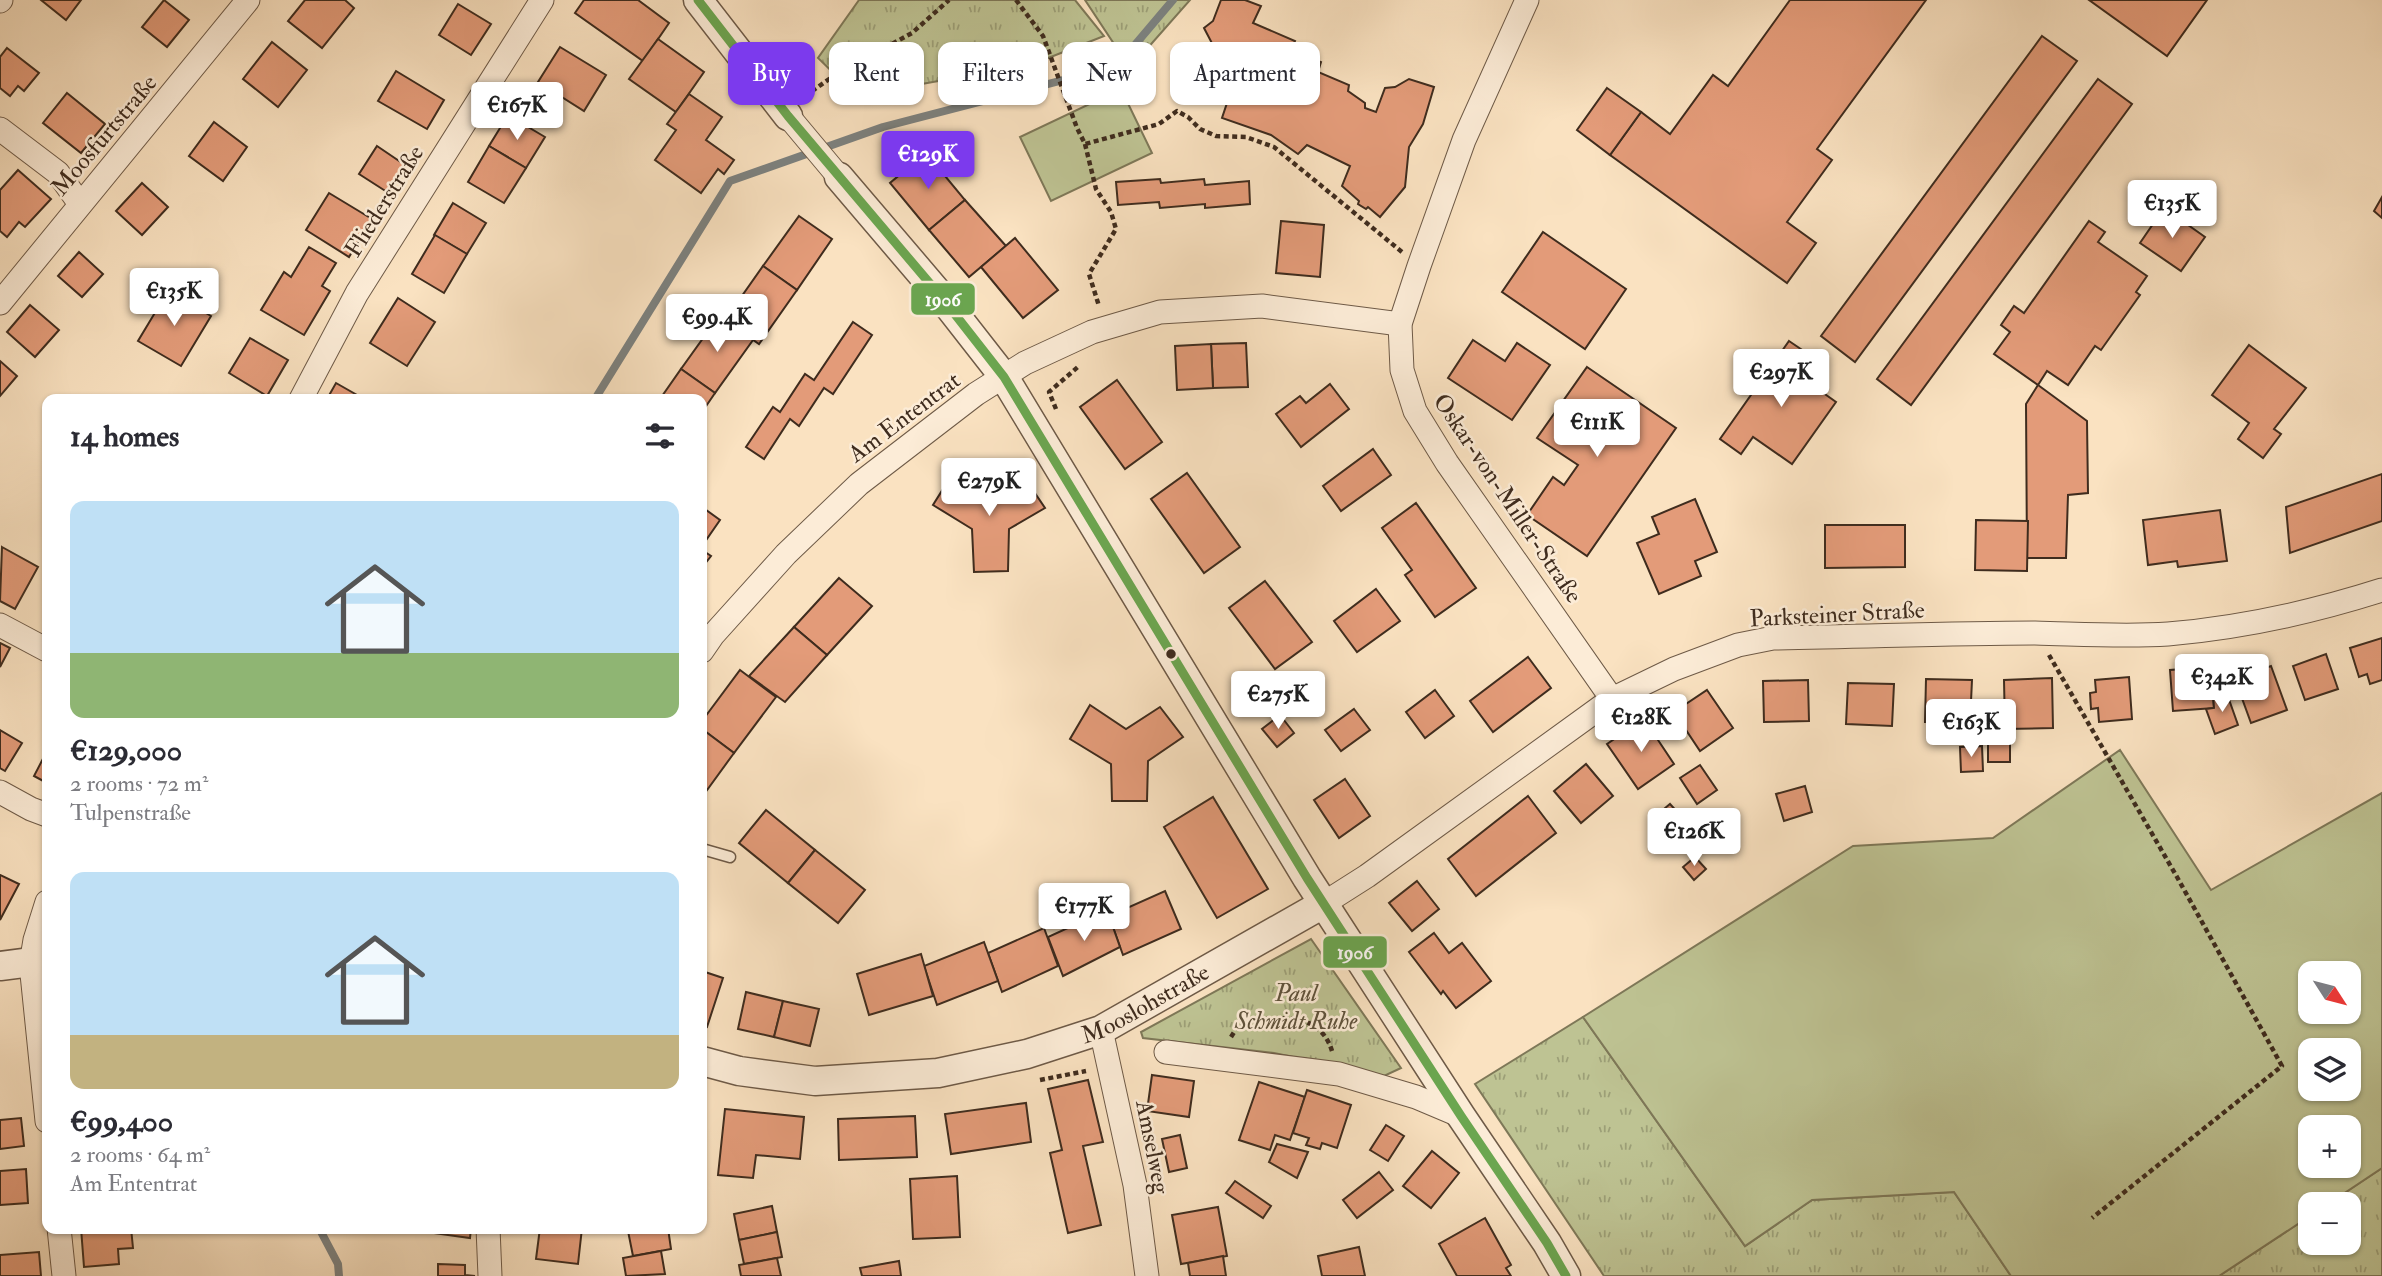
<!DOCTYPE html>
<meta charset="utf-8">
<style>
:root{--surface:#fff;--page:#f7f7f7;--text:#2b2b33;--muted:#7c7c81;--accent:#7c3aed}
body{margin:0;font-family:"IM FELL Double Pica",serif;background:var(--page);color:var(--text);height:100vh;display:flex;flex-direction:column;font-size:26px;white-space:nowrap}
*{box-sizing:border-box;margin:0}
p{font-size:23px;color:var(--muted)}
.icon{flex:none;width:38px;height:38px;fill:none;stroke:currentColor;stroke-width:2;stroke-linecap:round;stroke-linejoin:round}
.map{position:relative;flex:1;overflow:hidden}
.panel{position:absolute;left:42px;top:394px;width:665px;height:840px;display:flex;flex-direction:column;background:var(--surface);border-radius:14px;box-shadow:0 2px 5px #0004}
.panel>*{flex:none}
.hud{position:absolute;left:728px;top:42px;width:665px;height:63px;display:flex;gap:14px}
.needle{width:46px;rotate:126deg}
.fabs{position:absolute;left:2298px;top:961px;display:grid;gap:14px}
.fabs a{display:grid;place-items:center;width:63px;height:63px;border-radius:14px;background:var(--surface);box-shadow:0 2px 5px #0004;font-size:35px}
.price{position:absolute;translate:-50% -60px;padding:0 16px;border-radius:7px;background:#fff;color:#222;font-size:23px;line-height:46px;filter:drop-shadow(0 2px 4px #0008)}
.price::after{content:'';position:absolute;left:50%;top:42px;width:21px;height:16px;margin-left:-10px;background:inherit;clip-path:polygon(0 0,100% 0,50% 100%)}
.price.active{background:var(--accent);color:#fff}
ul{padding:0;list-style:none}
li{display:grid;align-content:center;gap:14px;height:371px;padding:0 28px}
li span{display:grid;place-items:center;height:217px;border-radius:14px;color:#555}
li>.icon{margin-inline-start:auto}
span .icon{width:126px;height:126px;fill:#fffc;stroke-width:1}
li b{font-size:30px}
h2{display:flex;justify-content:space-between;align-items:center;height:84px;padding:0 28px;font-size:30px}
.chip{padding:0 24px;border-radius:14px;background:var(--surface);box-shadow:0 2px 5px #0004;font-size:24px;line-height:63px}
.chip.active{background:var(--accent);color:#fff}
.map>svg:first-child{display:block}
</style>
<div class="map">
<svg width="2382" height="1276" viewBox="0 0 2382 1276">
<defs>
<pattern id="grass-tufts" width="24" height="20" patternUnits="userSpaceOnUse" patternTransform="scale(1.75)"><rect width="24" height="20" fill="#bec393"/><path d="M3 7l-1-3M5 7V3M7 7l1-3M15 17l-1-3M17 17v-4M19 17l1-3" fill="none" stroke="#9c9f77"/></pattern>
</defs>
<rect width="100%" height="100%" fill="#fae2c1"/>
<filter id="stains"><feTurbulence type="fractalNoise" baseFrequency=".00286" numOctaves="4"/><feColorMatrix values="0 0 0 0 .2 0 0 0 0 .09 0 0 0 0 .02 0 0 0 .5 -.17"/></filter>
<radialGradient id="worn" r=".72"><stop offset=".6" stop-color="#630" stop-opacity="0"/><stop offset="1" stop-color="#630" stop-opacity=".3"/></radialGradient>
<g fill="url(#grass-tufts)" stroke="#7e7858" stroke-width="2">
<polygon points="859,0 1075,0 1104,36 1033,64 905,87 859,98 818,58"/>
<polygon points="1085,0 1190,0 1130,68"/>
<polygon points="1311,939 1401,1068 1384,1076 1274,1053 1143,1038 1141,1032"/>
<polygon points="1583,1017 1745,1246 1812,1200 1954,1192 2011,1276 1604,1276 1475,1084"/>
<polygon points="2382,1168 2382,1276 2219,1276 2310,1216 2310,1242 2348,1242 2348,1204 2328,1204"/>
</g>
<g fill="#bec393" stroke="#7e7858" stroke-width="2" fill-rule="evenodd">
<polygon points="1121,89 1152,153 1051,201 1020,137"/>
<path d="M 2120,750 L 2211,890 L 2382,793 L 2382,1168 L 2328,1204 L 2310,1204 L 2310,1216 L 2219,1276 L 2011,1276 L 1954,1192 L 1812,1200 L 1745,1246 L 1583,1017 L 1853,846 L 1993,838 ZM 2310,973 L 2348,973 L 2348,1012 L 2310,1012 ZM 2310,1050 L 2348,1050 L 2348,1088 L 2310,1088 ZM 2310,1127 L 2348,1127 L 2348,1166 L 2310,1166 Z"/>
</g>
<g fill="none" stroke-linecap="round" stroke-linejoin="round">
<g stroke="#7c817f" stroke-width="8">
<polyline points="595,399 730,181 883,127 1117,66 1173,0"/>
<polyline points="319,1228 338,1264 339,1276"/>
</g>
</g>
<g fill="#e39b79" stroke="#3f2c1e" stroke-width="2">
<polygon points="41,0 81,0 66,20"/>
<polygon points="164,0 189,20 167,47 142,27"/>
<polygon points="305,0 345,0 354,8 322,48 288,21"/>
<polygon points="584,0 638,0 669,23 643,61 575,13"/>
<polygon points="1221,0 1245,0 1261,6 1253,23 1295,41 1291,50 1321,62 1318,72 1349,85 1348,91 1365,103 1365,108 1376,112 1385,88 1395,87 1409,79 1434,87 1423,124 1409,147 1405,187 1380,217 1368,207 1366,209 1358,204 1359,201 1342,186 1350,166 1307,145 1298,154 1271,135 1222,118 1235,79 1228,67 1217,75 1211,75 1205,72 1201,60 1209,50 1215,49 1204,28 1213,21"/>
<polygon points="1790,0 1926,0 1817,149 1832,160 1787,222 1816,243 1787,283 1610,155 1641,112 1670,134 1713,75 1728,86"/>
<polygon points="2089,0 2207,0 2167,56"/>
<polygon points="458,4 491,24 471,55 439,35"/>
<polygon points="2042,36 2077,61 1855,362 1821,336"/>
<polygon points="658,39 704,72 676,112 629,79"/>
<polygon points="272,42 307,70 278,107 243,79"/>
<polygon points="560,47 606,75 584,111 538,82"/>
<polygon points="7,48 39,73 24,91 18,86 10,96 0,88 0,57"/>
<polygon points="396,71 444,100 427,129 378,101"/>
<polygon points="2098,79 2132,104 1911,405 1877,379"/>
<polygon points="1607,88 1641,112 1610,155 1577,130"/>
<polygon points="67,93 105,124 81,153 43,123"/>
<polygon points="689,94 722,117 706,140 734,160 724,174 718,169 701,193 655,160 676,130 667,124"/>
<polygon points="508,115 545,137 526,168 489,146"/>
<polygon points="214,122 247,147 223,181 189,156"/>
<polygon points="377,146 405,165 387,192 359,174"/>
<polygon points="489,146 526,168 504,203 468,182"/>
<polygon points="926,153 965,200 929,230 890,183"/>
<polygon points="18,170 51,199 25,227 19,222 7,237 0,231 0,190"/>
<polygon points="1160,179 1161,183 1204,179 1205,185 1249,181 1250,204 1205,208 1205,204 1160,208 1159,202 1118,205 1116,182"/>
<polygon points="142,183 168,207 142,235 116,211"/>
<polygon points="329,193 372,219 349,257 306,230"/>
<polygon points="2382,197 2382,218 2374,211"/>
<polygon points="965,200 1006,246 969,277 929,230"/>
<polygon points="453,203 486,223 467,254 434,235"/>
<polygon points="2164,208 2205,237 2181,271 2140,243"/>
<polygon points="799,216 832,239 797,290 763,266"/>
<polygon points="1281,221 1324,225 1320,277 1276,273"/>
<polygon points="2089,221 2105,232 2098,242 2147,276 2136,292 2140,295 2101,350 2095,346 2068,385 2047,371 2038,385 1994,354 2010,332 2001,325 2014,306 2024,313"/>
<polygon points="1543,232 1626,289 1585,349 1502,292"/>
<polygon points="435,235 467,254 444,293 412,274"/>
<polygon points="1015,238 1058,290 1023,318 981,267"/>
<polygon points="309,247 336,263 322,286 330,291 304,335 261,310 284,272 291,277"/>
<polygon points="79,252 103,274 82,297 58,276"/>
<polygon points="763,266 797,290 759,344 725,320"/>
<polygon points="168,291 211,316 181,366 138,341"/>
<polygon points="398,298 435,322 407,366 370,343"/>
<polygon points="30,305 59,330 35,357 7,332"/>
<polygon points="719,316 753,340 715,393 681,369"/>
<polygon points="853,322 872,335 833,394 824,388 799,426 790,419 764,459 746,447 773,407 780,412 805,374 814,380"/>
<polygon points="250,338 288,360 267,396 229,373"/>
<polygon points="1473,340 1505,361 1517,343 1550,365 1512,420 1448,378"/>
<polygon points="1789,341 1811,356 1798,375 1836,402 1792,464 1753,437 1741,454 1720,439"/>
<polygon points="1246,343 1248,387 1213,388 1211,344"/>
<polygon points="1211,344 1213,388 1177,390 1175,346"/>
<polygon points="2249,345 2306,388 2274,429 2281,434 2263,458 2238,439 2249,423 2212,395"/>
<polygon points="0,361 17,376 0,396"/>
<polygon points="1587,367 1676,428 1587,556 1527,515 1553,477 1564,485 1578,465 1537,438"/>
<polygon points="681,369 715,393 702,412 702,399 660,399"/>
<polygon points="1117,380 1162,442 1125,469 1080,407"/>
<polygon points="336,383 364,399 327,399"/>
<polygon points="1330,384 1349,409 1301,447 1276,414 1300,396 1306,403"/>
<polygon points="2038,385 2087,421 2088,493 2068,495 2066,558 2027,558 2026,404"/>
<polygon points="1373,449 1391,475 1341,511 1323,486"/>
<polygon points="953,473 992,501 1022,474 1045,508 1009,529 1008,571 974,572 972,529 933,505"/>
<polygon points="1187,473 1240,547 1204,573 1151,499"/>
<polygon points="2382,474 2382,521 2290,553 2286,507"/>
<polygon points="1695,499 1717,552 1695,561 1701,576 1659,594 1637,543 1659,534 1652,517"/>
<polygon points="1416,503 1476,588 1435,617 1405,575 1412,570 1382,528"/>
<polygon points="702,507 720,520 702,546"/>
<polygon points="2220,510 2227,561 2178,567 2177,561 2148,565 2143,520"/>
<polygon points="1976,520 2028,521 2027,571 1975,570"/>
<polygon points="1825,525 1905,525 1905,567 1825,568"/>
<polygon points="2,547 38,567 15,609 0,601"/>
<polygon points="702,550 711,556 704,565 702,564"/>
<polygon points="839,578 872,606 827,655 794,627"/>
<polygon points="1265,581 1312,642 1275,669 1229,608"/>
<polygon points="1376,589 1400,621 1357,652 1334,621"/>
<polygon points="794,627 827,655 785,702 749,676"/>
<polygon points="2382,638 2382,680 2370,684 2367,674 2359,677 2350,648"/>
<polygon points="0,643 10,648 0,667"/>
<polygon points="2326,654 2338,689 2305,700 2293,666"/>
<polygon points="1528,657 1551,688 1493,732 1470,701"/>
<polygon points="2271,666 2287,710 2251,723 2235,679"/>
<polygon points="2211,667 2214,708 2173,711 2170,670"/>
<polygon points="740,670 776,697 734,753 702,729 702,721"/>
<polygon points="2129,677 2132,719 2099,722 2098,708 2091,709 2090,693 2096,692 2095,680"/>
<polygon points="2052,678 2053,728 2005,729 2004,680"/>
<polygon points="1926,679 1972,680 1970,723 1925,722"/>
<polygon points="1808,680 1809,721 1764,722 1763,681"/>
<polygon points="1848,683 1894,684 1892,726 1846,724"/>
<polygon points="1435,690 1454,716 1425,738 1406,712"/>
<polygon points="1707,690 1733,728 1700,751 1674,712"/>
<polygon points="2226,691 2238,725 2215,734 2206,709 2214,708 2213,695"/>
<polygon points="1090,705 1126,729 1160,707 1183,737 1148,761 1147,801 1112,801 1111,764 1070,739"/>
<polygon points="1354,709 1370,730 1341,751 1325,730"/>
<polygon points="1280,715 1294,733 1277,747 1262,729"/>
<polygon points="1644,719 1674,764 1638,789 1607,744"/>
<polygon points="702,729 734,753 702,797"/>
<polygon points="0,730 22,743 5,771 0,768"/>
<polygon points="2010,737 2010,762 1988,762 1988,738"/>
<polygon points="1982,746 1983,771 1961,772 1960,747"/>
<polygon points="47,751 47,783 34,776"/>
<polygon points="1586,764 1613,796 1581,823 1554,791"/>
<polygon points="1700,765 1717,790 1697,804 1680,778"/>
<polygon points="1345,779 1370,816 1339,838 1314,800"/>
<polygon points="1805,786 1812,812 1784,821 1776,794"/>
<polygon points="1528,796 1556,833 1476,896 1448,859"/>
<polygon points="1213,797 1268,889 1217,918 1164,827"/>
<polygon points="1670,804 1689,825 1677,836 1658,814"/>
<polygon points="766,810 815,850 788,883 739,843"/>
<polygon points="815,850 865,890 838,923 788,883"/>
<polygon points="1695,857 1706,869 1694,880 1683,867"/>
<polygon points="0,875 19,884 0,920"/>
<polygon points="1417,881 1439,909 1412,931 1389,903"/>
<polygon points="1165,891 1181,929 1123,955 1109,916"/>
<polygon points="1107,910 1120,947 1063,976 1048,937"/>
<polygon points="1044,928 1058,966 1002,992 988,953"/>
<polygon points="1434,933 1449,953 1462,943 1491,981 1456,1008 1443,991 1441,994 1409,952"/>
<polygon points="984,942 998,981 937,1005 924,966"/>
<polygon points="921,954 933,996 869,1015 857,974"/>
<polygon points="702,971 723,978 707,1027 702,1025"/>
<polygon points="746,992 783,1001 774,1037 738,1029"/>
<polygon points="783,1001 819,1009 810,1046 774,1037"/>
<polygon points="1152,1075 1194,1081 1189,1117 1147,1111"/>
<polygon points="1088,1080 1103,1142 1083,1146 1101,1225 1068,1233 1050,1153 1062,1150 1048,1089"/>
<polygon points="1259,1082 1305,1097 1290,1140 1275,1135 1270,1150 1239,1140"/>
<polygon points="1307,1090 1351,1105 1337,1148 1322,1143 1320,1149 1306,1145 1309,1138 1293,1133"/>
<polygon points="1026,1103 1031,1142 951,1154 945,1114"/>
<polygon points="725,1109 804,1117 800,1159 756,1155 753,1178 718,1175"/>
<polygon points="915,1116 917,1157 839,1160 838,1119"/>
<polygon points="21,1118 24,1146 0,1149 0,1120"/>
<polygon points="1386,1125 1404,1136 1388,1161 1370,1150"/>
<polygon points="1180,1135 1187,1168 1169,1172 1162,1139"/>
<polygon points="1277,1144 1308,1152 1297,1178 1269,1162"/>
<polygon points="1432,1151 1459,1173 1431,1208 1403,1186"/>
<polygon points="26,1169 28,1203 0,1205 0,1171"/>
<polygon points="1379,1172 1393,1190 1357,1218 1343,1200"/>
<polygon points="957,1176 960,1237 913,1239 910,1179"/>
<polygon points="1235,1181 1271,1206 1263,1218 1226,1193"/>
<polygon points="772,1206 777,1232 739,1240 734,1214"/>
<polygon points="1218,1207 1227,1256 1181,1264 1172,1215"/>
<polygon points="1485,1218 1511,1265 1506,1268 1511,1276 1457,1276 1439,1244"/>
<polygon points="81,1228 131,1228 133,1248 118,1249 119,1264 84,1267"/>
<polygon points="433,1228 471,1228 470,1238 433,1233"/>
<polygon points="540,1228 582,1228 578,1264 536,1259"/>
<polygon points="638,1228 668,1228 671,1249 633,1256 628,1231"/>
<polygon points="777,1232 782,1257 744,1264 739,1240"/>
<polygon points="1359,1247 1365,1276 1322,1276 1318,1256"/>
<polygon points="661,1251 665,1274 626,1276 623,1258"/>
<polygon points="39,1252 41,1276 0,1276 0,1255"/>
<polygon points="1223,1256 1226,1276 1190,1276 1188,1263"/>
<polygon points="777,1258 781,1276 741,1276 739,1265"/>
<polygon points="899,1261 901,1276 862,1276 860,1268"/>
<polygon points="438,1264 465,1265 465,1275 475,1276 438,1276"/>
</g>
<g fill="none" stroke-linecap="round" stroke-linejoin="round">
<g stroke="#6e5a47" stroke-width="13">
<polyline id="service" points="702,849 730,857"/>
</g>
<g stroke="#6e5a47" stroke-width="25">
<g id="minor">
<polyline points="1527,0 1464,140 1419,266 1400,324 1402,370 1415,411 1447,463 1612,699"/>
<polyline points="0,1 1,0"/>
<polyline points="788,116 839,177"/>
<polyline points="0,129 58,173 80,204"/>
<polyline points="0,303 248,0"/>
<polyline points="301,399 357,293 542,0"/>
<polyline points="0,625 47,650"/>
<polyline points="702,651 713,635 786,554 859,484 976,394 1025,363 1092,332 1160,312 1262,306 1400,324"/>
<polyline points="0,792 31,809 47,815"/>
<polyline points="47,902 35,940 31,964 47,1121"/>
<path d="M 1323,904 L 1367,876 L 1612,699 L 1674,669 L 1738,645 L 1773,638 C 1860,637 1948,633 2035,633 C 2079,634 2124,637 2168,634 C 2240,628 2313,612 2382,590"/>
<polyline points="1101,1030 1135,1185 1147,1276"/>
<polyline points="1166,1052 1339,1074 1416,1097 1461,1116"/>
<polyline points="59,1228 64,1276"/>
<polyline points="488,1228 490,1276"/>
</g>
</g>
<g stroke="#6e5a47" stroke-width="31">
<g id="tertiary">
<polyline points="698,0 788,116"/>
<polyline points="839,177 943,299 1004,377 1307,878 1461,1116 1547,1243 1566,1276"/>
<polyline points="0,966 47,960"/>
<path id="s1" d="M 702,1061 L 739,1071 L 815,1081 L 938,1073 L 1027,1054 L 1101,1030 L 1323,904"/>
</g>
</g>
<g stroke="#3f2c1e" stroke-width="4.5" stroke-dasharray="5 3.5" stroke-linecap="butt">
<polyline points="1016,0 1043,36 1077,128 1085,144 1159,124 1177,111 1188,117 1200,129 1216,136 1246,137 1274,147 1402,252"/>
<polyline points="805,96 835,75 912,33 949,0"/>
<polyline points="1085,144 1096,189 1111,212 1116,229 1089,274 1099,306"/>
<polyline points="1056,409 1049,392 1079,366"/>
<polyline points="2049,655 2177,877 2282,1066 2092,1218"/>
<path d="M 1231,1037 L 1240,1023 C 1274,1017 1319,1009 1332,1051"/>
<polyline points="1040,1080 1086,1071"/>
</g>
<use href="#service" stroke="#fcecd7" stroke-width="10"/>
<use href="#minor" stroke="#fcecd7" stroke-width="23"/>
<use href="#tertiary" stroke="#fcecd7" stroke-width="28"/>
<g stroke="#fcecd7" stroke-width="14">
<polyline id="bus-1" points="698,0 788,116 943,299 1004,377 1307,878 1461,1116 1547,1243 1566,1276"/>
</g>
<use href="#bus-1" stroke="#6ba650" stroke-width="9"/>
</g>
<circle fill="#3f2c1e" stroke="#fcecd7" stroke-width="2.5" cx="1171" cy="654" r="6"/>
<g text-anchor="middle" stroke-width="5" stroke-linejoin="round" paint-order="stroke">
<g font-size="24" fill="#3f2c1e" stroke="#fcecd7">
<text transform="translate(104 135) rotate(-50)" y="8">Moosfurtstraße</text>
<text transform="translate(384 201) rotate(-58)" y="8">Fliederstraße</text>
<text transform="translate(904 417) rotate(-37)" y="8">Am Ententrat</text>
<text transform="translate(1508 498) rotate(56)" y="8">Oskar-von-Miller-Straße</text>
<text transform="translate(1837 614) rotate(-3)" y="8">Parksteiner Straße</text>
<text dy="8" stroke="none"><textPath href="#s1" startOffset="458">Mooslohstraße</textPath></text>
<text transform="translate(1153 1147) rotate(79)" y="8">Amselweg</text>
</g>
<g font-size="24" font-style="italic" fill="#5f523b" stroke="#fcecd7">
<text x="1296" y="1001">Paul<tspan x="1296" dy="28">Schmidt Ruhe</tspan></text>
</g>
</g>
<g stroke="#fcecd7" stroke-width="2.5">
<rect x="910" y="282" width="66" height="34" rx="7" fill="#6ba650"/>
<rect x="1322" y="935" width="66" height="34" rx="7" fill="#6ba650"/>
</g>
<g font-size="19" text-anchor="middle" font-weight="bold" fill="#fff">
<text x="943" y="306">1906</text>
<text x="1355" y="959">1906</text>
</g>
<rect width="100%" height="100%" filter="url(#stains)"/>
<rect width="100%" height="100%" fill="url(#worn)"/>
</svg>
<div class="fabs">
<a><svg class="needle" viewBox="-14 -14 28 28"><path d="M0-13l5 13h-10z" fill="#e53935"/><path d="M0 13l5-13h-10z" fill="#7c7c81"/></svg></a>
<a><svg class="icon" aria-label="layers" viewBox="0 0 24 24"><path d="M12 4l9 5-9 5-9-5zM3 14l9 5 9-5"/></svg></a>
<a>+</a>
<a>−</a>
</div>
<b class="price" style="left:517px;top:142px">€167K</b>
<b class="price active" style="left:928px;top:191px">€129K</b>
<b class="price" style="left:2172px;top:240px">€135K</b>
<b class="price" style="left:174px;top:328px">€135K</b>
<b class="price" style="left:717px;top:354px">€99.4K</b>
<b class="price" style="left:1781px;top:409px">€297K</b>
<b class="price" style="left:1597px;top:459px">€111K</b>
<b class="price" style="left:989px;top:518px">€279K</b>
<b class="price" style="left:2222px;top:714px">€342K</b>
<b class="price" style="left:1278px;top:731px">€275K</b>
<b class="price" style="left:1641px;top:754px">€128K</b>
<b class="price" style="left:1971px;top:759px">€163K</b>
<b class="price" style="left:1694px;top:868px">€126K</b>
<b class="price" style="left:1084px;top:943px">€177K</b>
<div class="hud">
<a class="chip active">Buy</a>
<a class="chip">Rent</a>
<a class="chip">Filters</a>
<a class="chip">New</a>
<a class="chip">Apartment</a>
</div>
<section class="panel">
<h2>14 homes<svg class="icon" aria-label="filters" viewBox="0 0 24 24"><path d="M4 7h16M4 17h16"/><circle cx="9" cy="7" r="2"/><circle cx="15" cy="17" r="2"/></svg></h2>
<ul>
<li><span style="background:linear-gradient(#bfe0f5 70%,#8fb573 0)"><svg class="icon" aria-label="home" viewBox="0 0 24 24"><path d="M3 11l9-7 9 7M6 9v11h12V9"/></svg></span><div><b>€129,000</b><p>2 rooms · 72 m²</p><p>Tulpenstraße</p></div></li>
<li><span style="background:linear-gradient(#bfe0f5 75%,#c2b280 0)"><svg class="icon" aria-label="home" viewBox="0 0 24 24"><path d="M3 11l9-7 9 7M6 9v11h12V9"/></svg></span><div><b>€99,400</b><p>2 rooms · 64 m²</p><p>Am Ententrat</p></div></li>
</ul>
</section>
</div>
